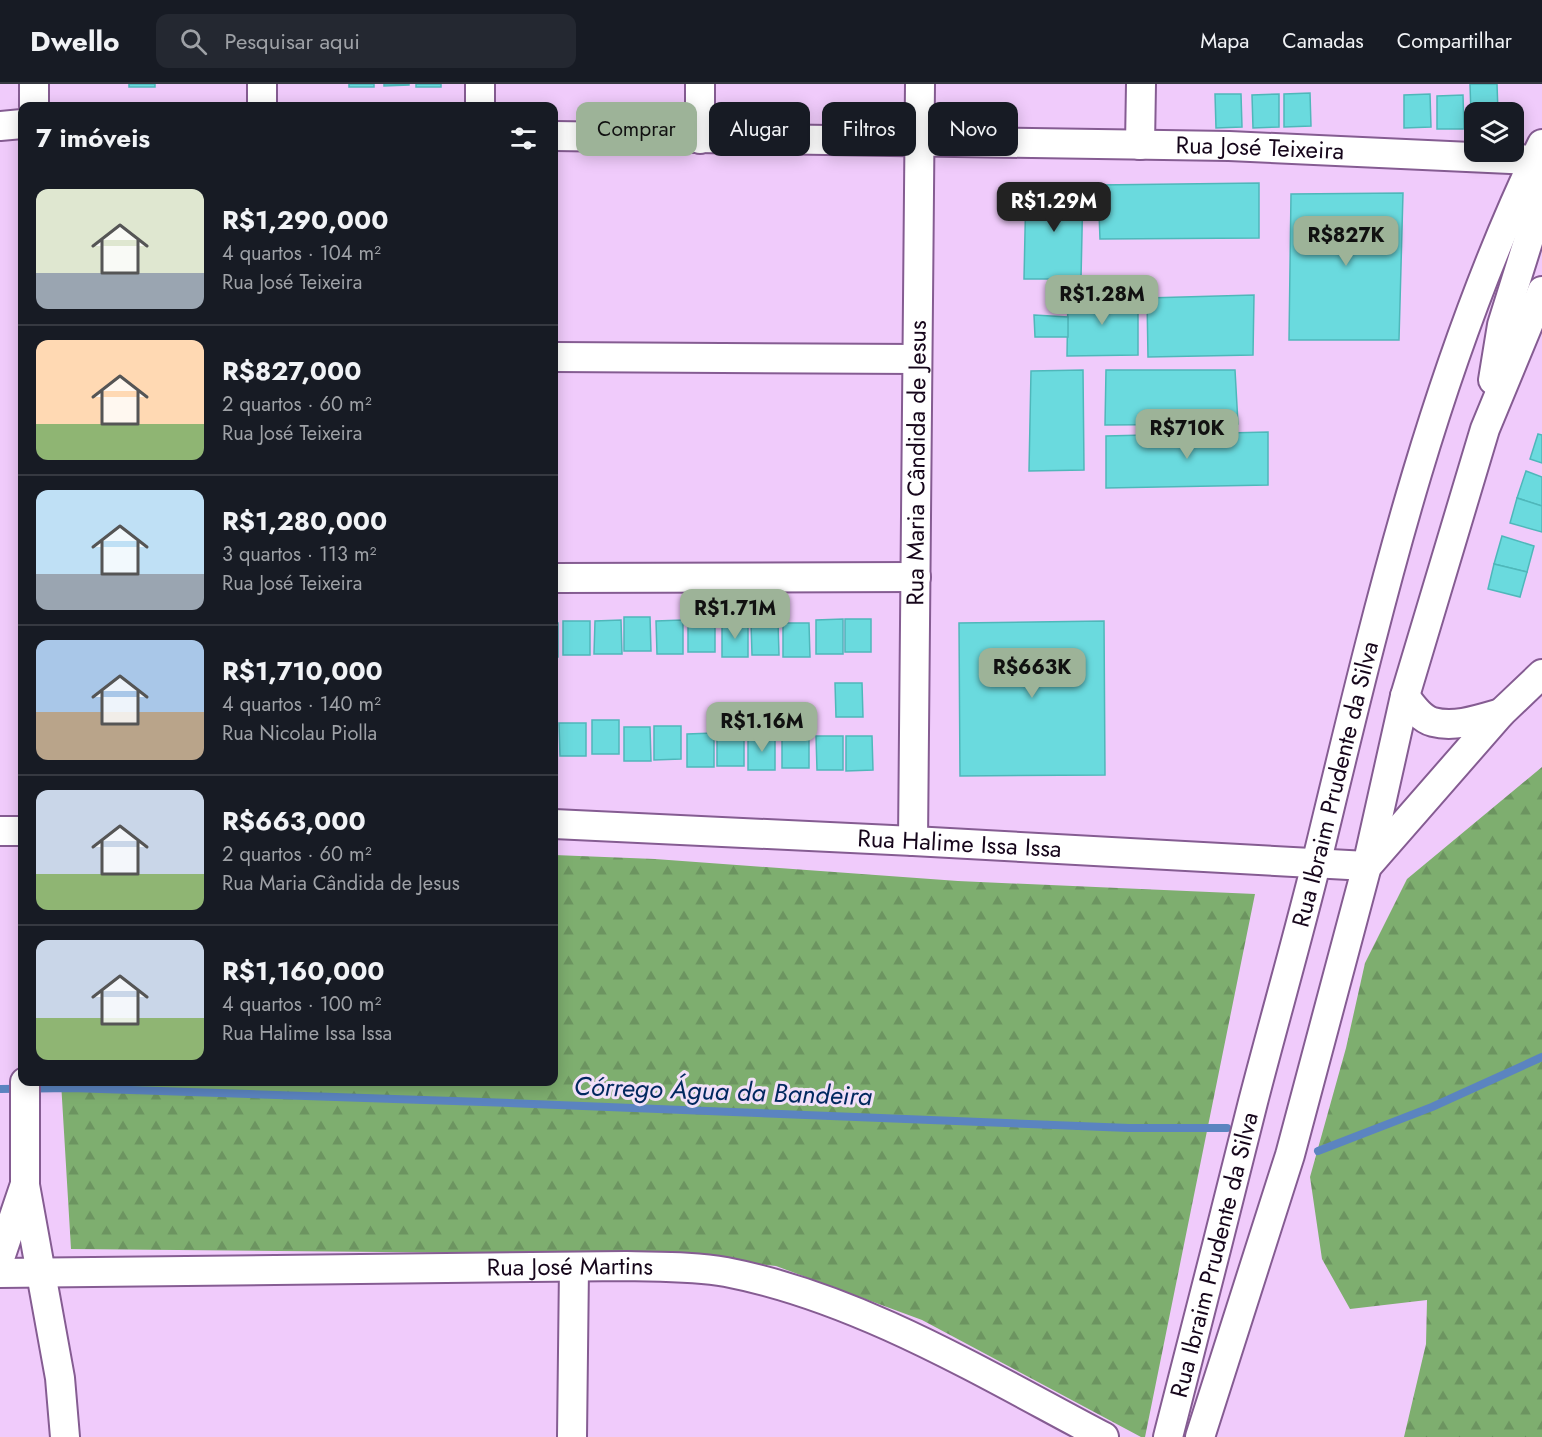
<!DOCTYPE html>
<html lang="pt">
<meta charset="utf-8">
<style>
:root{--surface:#171b24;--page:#242831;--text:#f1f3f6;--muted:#9ea1a6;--line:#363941;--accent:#9db398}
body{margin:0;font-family:Jost,sans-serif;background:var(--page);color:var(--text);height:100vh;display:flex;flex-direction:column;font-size:22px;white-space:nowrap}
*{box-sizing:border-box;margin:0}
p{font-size:20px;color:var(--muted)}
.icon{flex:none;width:33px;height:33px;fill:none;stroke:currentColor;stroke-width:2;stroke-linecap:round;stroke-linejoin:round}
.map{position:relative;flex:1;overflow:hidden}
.drawer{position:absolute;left:18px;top:18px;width:540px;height:984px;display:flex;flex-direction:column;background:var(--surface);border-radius:12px;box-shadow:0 3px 15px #0003}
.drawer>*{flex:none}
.banner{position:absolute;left:576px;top:18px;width:570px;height:54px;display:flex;gap:12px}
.controls{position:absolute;left:1464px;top:18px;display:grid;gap:12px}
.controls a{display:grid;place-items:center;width:60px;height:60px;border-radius:12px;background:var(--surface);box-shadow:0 3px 15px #0003;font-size:30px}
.price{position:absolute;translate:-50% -51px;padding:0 14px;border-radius:12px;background:var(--accent);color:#111;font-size:20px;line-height:39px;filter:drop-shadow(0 2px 3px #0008)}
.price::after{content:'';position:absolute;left:50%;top:36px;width:18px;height:14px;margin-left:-9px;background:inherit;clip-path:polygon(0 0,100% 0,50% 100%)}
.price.on{background:#222;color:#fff}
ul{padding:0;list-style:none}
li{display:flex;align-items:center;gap:18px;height:150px;padding:0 18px}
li+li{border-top:2px solid var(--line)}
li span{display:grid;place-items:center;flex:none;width:168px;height:120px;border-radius:12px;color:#555}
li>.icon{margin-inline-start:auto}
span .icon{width:72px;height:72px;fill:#fffc;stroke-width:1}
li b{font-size:26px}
h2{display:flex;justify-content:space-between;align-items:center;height:72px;padding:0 18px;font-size:26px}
.chip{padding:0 21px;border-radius:12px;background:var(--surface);box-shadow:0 3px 15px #0003;font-size:21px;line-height:54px}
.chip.on{background:var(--accent);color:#111}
header{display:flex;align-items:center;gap:36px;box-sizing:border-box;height:84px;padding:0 30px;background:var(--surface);border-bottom:2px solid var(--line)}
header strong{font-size:28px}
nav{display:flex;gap:33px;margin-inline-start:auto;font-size:21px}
.search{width:420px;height:54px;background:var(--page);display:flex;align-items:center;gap:15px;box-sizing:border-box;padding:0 21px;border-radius:12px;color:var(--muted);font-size:22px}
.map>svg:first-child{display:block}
</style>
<header>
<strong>Dwello</strong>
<div class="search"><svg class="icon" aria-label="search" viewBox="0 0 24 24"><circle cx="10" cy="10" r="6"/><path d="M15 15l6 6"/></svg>Pesquisar aqui</div>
<nav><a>Mapa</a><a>Camadas</a><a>Compartilhar</a></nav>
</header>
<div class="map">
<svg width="1542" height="1353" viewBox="0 0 1542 1353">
<defs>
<pattern id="forest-firs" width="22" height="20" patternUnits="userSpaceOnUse" patternTransform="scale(1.5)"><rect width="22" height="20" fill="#7eae6f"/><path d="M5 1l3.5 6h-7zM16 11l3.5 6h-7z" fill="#6c9460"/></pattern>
</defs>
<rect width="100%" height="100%" fill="#f0cbfb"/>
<g fill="url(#forest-firs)">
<polygon points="1542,683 1542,1353 1404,1353 1426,1260 1427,1216 1350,1225 1322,1175 1310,1093 1346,964 1365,879 1407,795"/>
<polygon points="554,771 655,775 958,797 1255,810 1145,1353 1141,1353 922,1236 776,1182 677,1171 71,1165 61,998 554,998"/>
</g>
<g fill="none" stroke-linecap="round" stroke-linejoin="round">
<g stroke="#5b84c0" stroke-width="8">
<polyline points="0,1005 72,1004 483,1018 1129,1044 1227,1044"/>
<polyline points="1318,1067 1432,1023 1542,973"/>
</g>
</g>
<g fill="#6adade" stroke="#4fb7ba" stroke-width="1.5">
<rect x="129" y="0" width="26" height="3"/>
<rect x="349" y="0" width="25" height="3"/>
<polygon points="384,0 409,0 409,1 384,2"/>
<rect x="416" y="0" width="25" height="3"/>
<polygon points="1470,0 1497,0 1498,28 1474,28 1474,31 1471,31"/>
<polygon points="1310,9 1311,42 1284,43 1284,10"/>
<polygon points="1215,10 1241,10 1242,43 1216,44"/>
<polygon points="1279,10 1279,43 1253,44 1252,11"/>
<polygon points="1430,10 1431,43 1404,44 1404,11"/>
<polygon points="1463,11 1464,45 1437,45 1437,12"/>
<polygon points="1259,99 1259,154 1100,155 1098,101"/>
<polygon points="1026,103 1083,103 1081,195 1024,195"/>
<polygon points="1403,109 1399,256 1289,256 1291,110"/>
<polygon points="1068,211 1138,213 1138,271 1067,272"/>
<polygon points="1254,211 1253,271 1148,273 1147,214"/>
<polygon points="1034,231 1068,233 1068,253 1035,253"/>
<polygon points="1083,286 1084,386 1029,387 1031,287"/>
<polygon points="1106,286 1235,286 1238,340 1105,341"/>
<polygon points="1268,348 1268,401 1106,404 1106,352"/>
<polygon points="1538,350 1542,351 1542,379 1530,375"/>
<polygon points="1526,387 1542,393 1542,422 1517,414"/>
<polygon points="1517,414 1542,422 1542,448 1510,439"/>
<polygon points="1502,452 1534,462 1527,488 1494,480"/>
<polygon points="1494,480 1527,488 1520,513 1488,505"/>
<polygon points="624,533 650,533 651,567 624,567"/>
<polygon points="715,533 715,568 688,568 688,534"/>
<polygon points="843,535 843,570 816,570 816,536"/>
<rect x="845" y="535" width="26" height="33"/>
<polygon points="621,536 622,570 594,570 595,537"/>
<polygon points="683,536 683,570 657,570 656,537"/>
<rect x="563" y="537" width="27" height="34"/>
<polygon points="778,537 779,571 752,571 751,538"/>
<polygon points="1104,537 1105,691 960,692 959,539"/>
<polygon points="748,538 748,573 722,573 722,539"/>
<rect x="554" y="539" width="4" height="34"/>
<polygon points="783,539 809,539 810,573 783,573"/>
<polygon points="835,599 862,599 863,633 836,633"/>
<rect x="592" y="636" width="27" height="34"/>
<polygon points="559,639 586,639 586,672 560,672"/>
<polygon points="654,642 681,642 681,675 654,676"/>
<polygon points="624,643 650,643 651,677 624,677"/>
<rect x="717" y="648" width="27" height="34"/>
<polygon points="714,649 714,683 687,683 687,650"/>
<polygon points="809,649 809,684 782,684 782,650"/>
<rect x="748" y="652" width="27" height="34"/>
<polygon points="816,652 843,652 843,686 817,686"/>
<polygon points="846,652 872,652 873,686 846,687"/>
</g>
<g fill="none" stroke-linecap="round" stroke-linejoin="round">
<g stroke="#855c92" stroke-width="32">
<g id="minor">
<polyline points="34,22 34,0"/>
<polyline points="262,22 262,0"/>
<polyline points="480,22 480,0"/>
<polyline points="0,42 22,40"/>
<path id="s1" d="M 554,52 L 1229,62 L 1534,76 L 1542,91"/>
<polyline points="700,55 700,0"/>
<polyline points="1140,61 1141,0"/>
<polyline points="554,273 917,275"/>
<polyline points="1493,296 1502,241 1542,113"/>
<polyline points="554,494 916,493"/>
<path d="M 1405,612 C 1412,622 1421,635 1433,638 C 1455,644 1480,635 1501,629"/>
<path id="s2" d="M 554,740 L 913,757 L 1367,782"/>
<polyline points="0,747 22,747"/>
<path id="s3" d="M 913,757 L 920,0"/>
<polyline points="1370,779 1501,629 1542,590"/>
<polyline points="25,998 25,1101 60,1294 65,1353"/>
<polyline points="0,1174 24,1103"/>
<path id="s4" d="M 0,1189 L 626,1182 C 659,1183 693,1182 726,1188 C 860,1214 984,1290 1104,1353"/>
<polyline points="572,1353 574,1183"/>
<path id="s5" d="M 1168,1353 C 1197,1241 1225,1130 1253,1018 C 1274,937 1297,857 1317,776 C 1376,533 1432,287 1542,60"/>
<polyline points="1200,1353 1290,1071 1367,782 1405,612 1485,345 1542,207"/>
</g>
</g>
<use href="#minor" stroke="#fff" stroke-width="28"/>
</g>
<g text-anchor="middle" stroke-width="6" stroke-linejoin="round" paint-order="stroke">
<g font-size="24" fill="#16061b" stroke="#f2e0f8">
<text dy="8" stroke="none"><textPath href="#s1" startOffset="706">Rua José Teixeira</textPath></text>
<text dy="8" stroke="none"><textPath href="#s3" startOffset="378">Rua Maria Cândida de Jesus</textPath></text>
<text dy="8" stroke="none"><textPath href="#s5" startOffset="674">Rua Ibraim Prudente da Silva</textPath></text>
<text dy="8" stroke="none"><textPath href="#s2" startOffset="406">Rua Halime Issa Issa</textPath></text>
<text dy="8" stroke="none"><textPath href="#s5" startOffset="188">Rua Ibraim Prudente da Silva</textPath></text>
<text dy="8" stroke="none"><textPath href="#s4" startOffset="570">Rua José Martins</textPath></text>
</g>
<g font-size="26" font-style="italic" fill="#01285f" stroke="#f2e0f8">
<text transform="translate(723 1007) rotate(2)" y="9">Córrego Água da Bandeira</text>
</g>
</g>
</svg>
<div class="controls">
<a><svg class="icon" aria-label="layers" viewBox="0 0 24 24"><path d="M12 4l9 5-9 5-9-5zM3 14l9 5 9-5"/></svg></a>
</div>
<b class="price on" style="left:1054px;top:149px">R$1.29M</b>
<b class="price" style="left:1346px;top:183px">R$827K</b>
<b class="price" style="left:1102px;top:242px">R$1.28M</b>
<b class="price" style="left:1187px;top:376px">R$710K</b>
<b class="price" style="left:735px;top:556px">R$1.71M</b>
<b class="price" style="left:1032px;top:615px">R$663K</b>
<b class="price" style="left:762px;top:669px">R$1.16M</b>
<div class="banner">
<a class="chip on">Comprar</a>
<a class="chip">Alugar</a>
<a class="chip">Filtros</a>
<a class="chip">Novo</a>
</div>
<section class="drawer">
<h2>7 imóveis<svg class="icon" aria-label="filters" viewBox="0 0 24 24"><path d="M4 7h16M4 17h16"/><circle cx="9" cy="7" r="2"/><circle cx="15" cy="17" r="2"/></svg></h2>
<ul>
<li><span style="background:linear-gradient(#dfe7d0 70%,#9aa5b1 0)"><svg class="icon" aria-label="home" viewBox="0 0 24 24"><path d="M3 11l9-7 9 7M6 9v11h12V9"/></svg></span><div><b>R$1,290,000</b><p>4 quartos · 104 m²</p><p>Rua José Teixeira</p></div></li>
<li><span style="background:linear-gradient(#ffd9b3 70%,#8fb573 0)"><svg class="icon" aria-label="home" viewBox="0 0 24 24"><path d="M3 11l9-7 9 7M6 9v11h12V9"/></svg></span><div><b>R$827,000</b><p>2 quartos · 60 m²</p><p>Rua José Teixeira</p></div></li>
<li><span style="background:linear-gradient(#bfe0f5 70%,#9aa5b1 0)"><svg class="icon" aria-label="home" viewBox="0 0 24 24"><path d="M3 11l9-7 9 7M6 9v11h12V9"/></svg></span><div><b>R$1,280,000</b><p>3 quartos · 113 m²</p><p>Rua José Teixeira</p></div></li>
<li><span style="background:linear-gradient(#a9c7e8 60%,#b9a48a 0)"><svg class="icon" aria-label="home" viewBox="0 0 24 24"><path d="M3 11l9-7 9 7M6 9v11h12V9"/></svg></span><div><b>R$1,710,000</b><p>4 quartos · 140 m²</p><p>Rua Nicolau Piolla</p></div></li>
<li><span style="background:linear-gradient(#c9d6e8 70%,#8fb573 0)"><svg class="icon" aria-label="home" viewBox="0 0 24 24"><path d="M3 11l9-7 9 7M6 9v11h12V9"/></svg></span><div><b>R$663,000</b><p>2 quartos · 60 m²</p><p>Rua Maria Cândida de Jesus</p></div></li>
<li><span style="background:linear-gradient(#c9d6e8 65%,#8fb573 0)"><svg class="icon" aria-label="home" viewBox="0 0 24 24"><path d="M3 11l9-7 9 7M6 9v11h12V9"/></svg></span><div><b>R$1,160,000</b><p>4 quartos · 100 m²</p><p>Rua Halime Issa Issa</p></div></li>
</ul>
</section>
</div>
